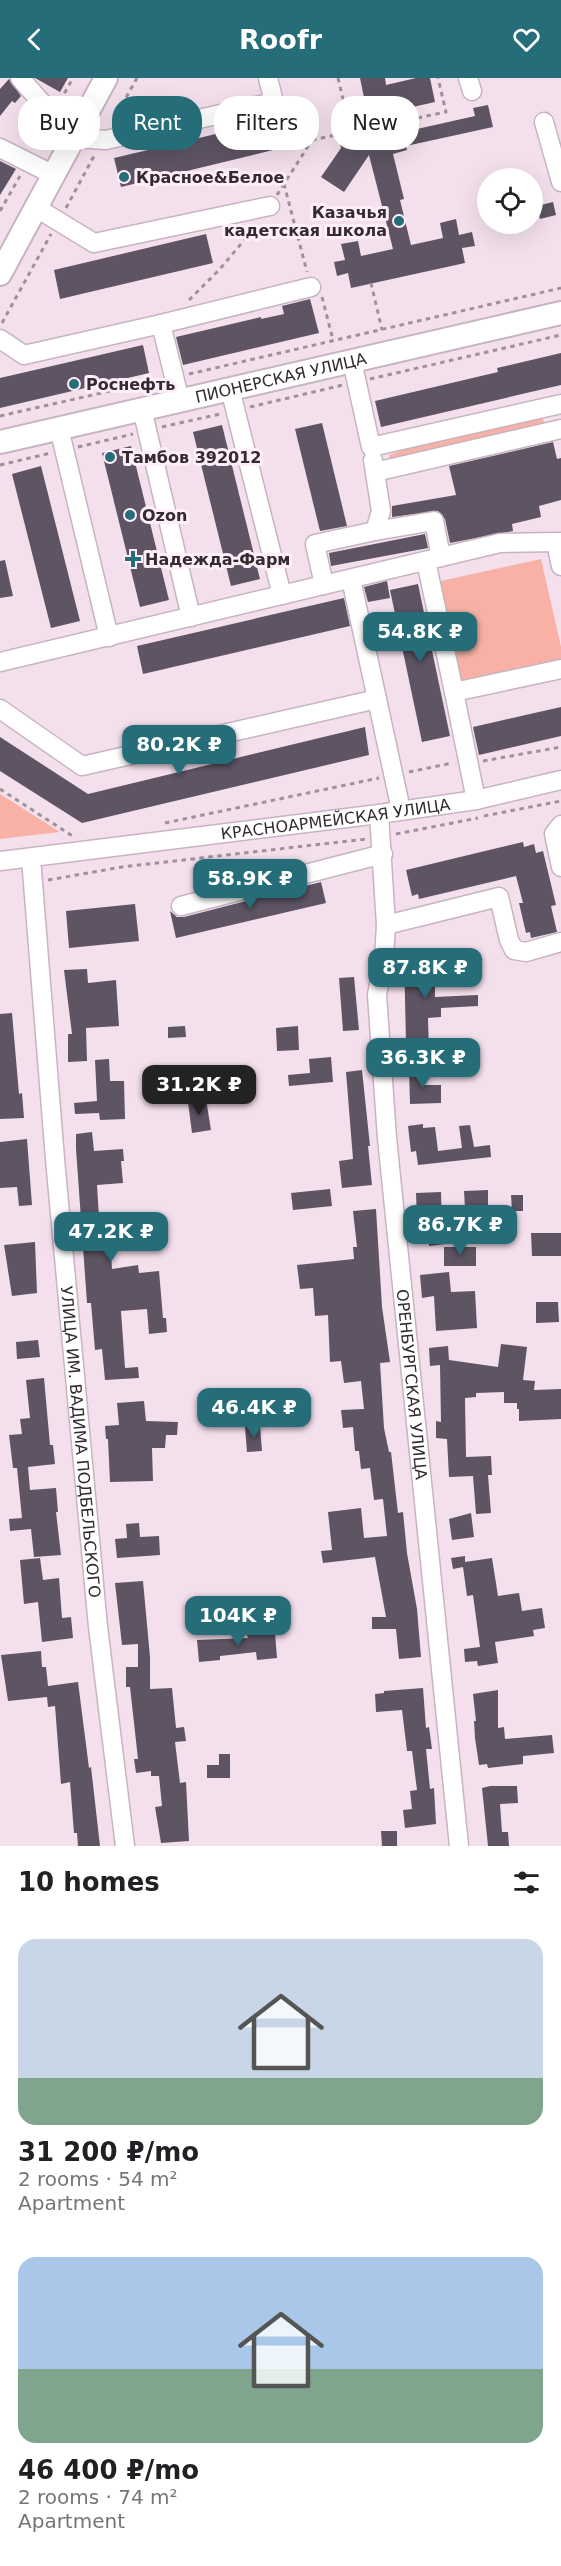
<!DOCTYPE html>
<meta charset="utf-8">
<style>
:root{--surface:#fff;--page:#f2f2f2;--text:#202124;--muted:#757577;--accent:#256d79}
body{margin:0;font-family:"DejaVu Sans",sans-serif;background:var(--page);color:var(--text);height:100vh;display:flex;flex-direction:column;font-size:22px;white-space:nowrap}
*{box-sizing:border-box;margin:0}
p{font-size:20px;color:var(--muted)}
.icon{flex:none;width:33px;height:33px;fill:none;stroke:currentColor;stroke-width:2;stroke-linecap:round;stroke-linejoin:round}
.map{position:relative;height:1768px;overflow:hidden}
.details{display:flex;flex-direction:column;background:var(--surface);flex:1}
.details>*{flex:none}
.top-card{position:absolute;left:18px;top:18px;width:525px;height:54px;display:flex;gap:12px}
.buttons{position:absolute;left:477px;top:90px;display:grid;gap:12px}
.buttons a{display:grid;place-items:center;width:66px;height:66px;border-radius:50%;background:var(--surface);box-shadow:0 6px 24px #0002;font-size:30px}
.price{position:absolute;translate:-50% -51px;padding:0 14px;border-radius:12px;background:var(--accent);color:#fff;font-size:20px;line-height:39px;filter:drop-shadow(0 2px 3px #0008)}
.price::after{content:'';position:absolute;left:50%;top:36px;width:18px;height:14px;margin-left:-9px;background:inherit;clip-path:polygon(0 0,100% 0,50% 100%)}
.price.selected{background:#222;color:#fff}
ul{padding:0;list-style:none}
li{display:grid;align-content:center;gap:12px;height:318px;padding:0 18px}
li span{display:grid;place-items:center;height:186px;border-radius:18px;color:#555}
li>.icon{margin-inline-start:auto}
span .icon{width:108px;height:108px;fill:#fffc;stroke-width:1}
li b{font-size:26px}
h2{display:flex;justify-content:space-between;align-items:center;height:72px;padding:0 18px;font-size:26px}
.pill{padding:0 21px;border-radius:24px;background:var(--surface);box-shadow:0 6px 24px #0002;font-size:21px;line-height:54px}
.pill.selected{background:var(--accent);color:#fff}
header{display:flex;justify-content:space-between;align-items:center;height:78px;padding:0 18px;background:var(--accent);color:#fff;font-size:27px;font-weight:600}
.map>svg:first-child{display:block}
</style>
<header><svg class="icon" aria-label="back" viewBox="0 0 24 24"><path d="M15 5l-7 7 7 7"/></svg>Roofr<svg class="icon" aria-label="heart" viewBox="0 0 24 24"><path d="M12 20l-8-8c-3-5 5-10 8-4 3-6 11-1 8 4z"/></svg></header>
<div class="map">
<svg width="561" height="1768" viewBox="0 0 561 1768">
<rect width="100%" height="100%" fill="#f4e0ed"/>
<g fill="#f8b1a4">
<polygon points="542,337 545,349 391,384 389,377 432,362"/>
<polygon points="541,481 561,569 561,588 456,611 432,505"/>
<polygon points="0,716 60,754 0,761"/>
</g>
<g fill="#5e5464">
<polygon points="35,0 68,0 60,14"/>
<polygon points="360,0 385,0 386,7 416,0 430,0 435,24 368,39"/>
<polygon points="9,1 21,18 15,25 12,23 0,38 0,11"/>
<polygon points="488,27 493,49 406,68 407,72 393,76 404,121 400,122 411,167 443,160 440,145 456,141 459,157 472,154 475,168 462,170 465,185 351,210 348,195 337,198 334,184 345,182 341,166 358,163 361,178 393,171 369,77 344,114 321,99 341,70 339,62 357,58 359,64 475,38 473,30"/>
<polygon points="29,37 40,43 30,61 19,54"/>
<polygon points="267,44 273,72 121,109 114,80"/>
<polygon points="0,83 16,91 0,117"/>
<polygon points="553,124 556,137 540,141 537,128"/>
<polygon points="206,156 213,185 60,221 54,192"/>
<polygon points="310,221 319,255 183,287 176,259 261,239 261,241 284,236 282,228"/>
<polygon points="143,267 149,295 0,330 0,300"/>
<polygon points="561,275 561,307 381,349 375,323 498,294 497,290"/>
<polygon points="322,345 347,448 320,453 295,351"/>
<polygon points="222,347 260,501 231,508 193,354"/>
<polygon points="553,364 557,381 561,380 561,422 539,428 541,439 512,446 513,453 450,465 445,441 438,433 392,439 392,428 456,417 449,388"/>
<polygon points="131,368 169,522 140,529 102,375"/>
<polygon points="41,388 80,543 51,550 12,396"/>
<polygon points="425,456 428,470 331,488 329,475"/>
<polygon points="5,482 13,518 0,520 0,483"/>
<polygon points="387,503 390,520 368,524 364,509"/>
<polygon points="418,506 450,658 422,664 390,512"/>
<polygon points="344,520 350,548 143,596 137,568"/>
<polygon points="561,629 561,658 479,677 473,649"/>
<polygon points="365,649 369,677 82,745 0,693 0,659 88,716"/>
<polygon points="523,764 524,769 534,766 536,775 543,773 556,827 551,828 557,854 531,860 530,854 526,855 519,825 523,825 516,798 419,821 418,816 412,818 406,792"/>
<polygon points="321,804 326,825 176,860 170,833 177,839 184,839"/>
<polygon points="135,826 139,863 69,870 66,833"/>
<polygon points="430,872 432,905 435,905 435,919 478,917 478,928 441,930 441,939 428,940 429,975 417,976 416,966 406,966 404,874"/>
<polygon points="87,891 88,905 116,902 119,948 86,950 87,983 68,984 68,956 72,956 64,892"/>
<polygon points="354,899 359,952 343,953 339,900"/>
<polygon points="12,935 19,1016 22,1015 24,1040 0,1041 0,936"/>
<polygon points="185,948 186,959 168,960 168,949"/>
<polygon points="298,948 299,972 277,973 276,950"/>
<polygon points="331,979 333,1004 289,1008 288,997 310,995 309,981"/>
<polygon points="109,981 110,1003 124,1003 125,1041 100,1042 99,1035 75,1036 74,1025 97,1023 95,982"/>
<polygon points="409,991 424,991 425,1007 441,1007 441,1025 410,1026"/>
<polygon points="362,992 370,1068 368,1068 372,1107 342,1110 339,1083 353,1081 346,994"/>
<polygon points="206,1021 211,1052 192,1055 188,1024"/>
<polygon points="423,1046 423,1050 435,1049 438,1073 462,1070 459,1048 470,1047 474,1069 490,1067 491,1079 418,1087 416,1073 411,1074 408,1048"/>
<polygon points="92,1054 94,1073 123,1071 124,1083 121,1083 123,1105 97,1107 99,1139 116,1138 116,1145 125,1144 126,1158 110,1159 112,1191 138,1187 139,1195 159,1193 163,1240 166,1240 167,1254 149,1256 147,1231 121,1233 125,1290 138,1289 139,1300 105,1302 102,1271 95,1272 91,1225 87,1225 76,1071 76,1056"/>
<polygon points="27,1061 32,1127 19,1128 17,1109 0,1110 0,1064"/>
<polygon points="330,1111 332,1128 293,1132 291,1115"/>
<polygon points="488,1112 488,1129 465,1130 464,1113"/>
<polygon points="441,1114 442,1149 445,1166 429,1168 429,1162 418,1163 416,1115"/>
<polygon points="511,1117 523,1117 523,1133 512,1133"/>
<polygon points="376,1131 382,1229 390,1284 380,1285 384,1350 389,1374 391,1374 398,1435 403,1434 407,1475 417,1531 421,1579 399,1581 396,1551 372,1551 372,1539 386,1539 375,1479 323,1485 321,1473 332,1472 328,1434 361,1430 364,1460 387,1458 383,1421 374,1422 370,1390 361,1391 359,1373 355,1373 353,1349 343,1350 341,1332 364,1331 361,1303 344,1305 341,1283 330,1284 328,1237 315,1238 313,1210 300,1211 297,1187 354,1181 353,1169 357,1169 353,1133"/>
<polygon points="531,1155 561,1155 561,1178 532,1178"/>
<polygon points="35,1164 37,1215 12,1218 4,1167"/>
<rect x="444" y="1169" width="32" height="19"/>
<polygon points="449,1194 451,1214 475,1213 477,1250 436,1253 434,1218 422,1220 420,1197"/>
<polygon points="536,1224 558,1224 559,1244 536,1245"/>
<polygon points="38,1262 40,1279 17,1281 16,1264"/>
<polygon points="501,1266 527,1269 523,1302 535,1303 534,1312 561,1311 561,1341 519,1343 519,1331 517,1331 517,1325 504,1325 504,1314 476,1315 476,1319 465,1320 466,1379 491,1378 492,1397 488,1397 491,1435 476,1436 473,1398 449,1399 447,1361 436,1360 436,1343 441,1344 440,1287 430,1288 429,1270 448,1268 449,1282 498,1289"/>
<polygon points="44,1300 50,1367 53,1367 55,1386 28,1389 30,1412 56,1410 58,1434 56,1434 61,1477 34,1479 31,1451 10,1453 9,1441 22,1440 17,1390 13,1390 9,1357 22,1356 20,1341 30,1340 26,1302"/>
<polygon points="144,1323 146,1343 178,1344 177,1357 166,1357 165,1370 152,1370 153,1403 110,1404 108,1361 106,1361 105,1348 119,1347 117,1325"/>
<polygon points="260,1348 262,1373 247,1374 245,1349"/>
<polygon points="471,1435 474,1459 452,1462 449,1441"/>
<polygon points="139,1445 140,1459 159,1458 160,1477 117,1480 115,1461 127,1460 126,1446"/>
<polygon points="465,1478 465,1484 492,1480 498,1518 519,1515 522,1533 542,1530 545,1550 533,1552 534,1558 495,1564 498,1585 478,1588 477,1583 465,1584 464,1571 480,1569 473,1517 467,1518 463,1489 453,1491 451,1480"/>
<polygon points="40,1480 43,1502 59,1500 62,1540 71,1539 73,1560 42,1564 38,1524 24,1526 20,1482"/>
<polygon points="143,1503 150,1579 150,1611 172,1610 176,1650 184,1649 186,1663 175,1664 180,1705 186,1704 189,1763 161,1765 155,1729 162,1728 159,1698 151,1698 151,1693 136,1695 134,1681 138,1681 130,1609 126,1609 126,1589 138,1589 138,1566 122,1567 115,1505"/>
<polygon points="275,1555 277,1580 257,1582 256,1574 220,1578 220,1582 199,1584 197,1562 248,1560 247,1557"/>
<polygon points="41,1573 42,1589 46,1589 48,1608 78,1604 89,1690 91,1689 100,1768 78,1768 77,1755 74,1755 70,1704 61,1706 55,1628 48,1629 47,1619 8,1623 1,1577"/>
<polygon points="423,1610 426,1650 429,1649 432,1671 426,1671 430,1711 434,1710 436,1746 405,1750 403,1732 412,1731 410,1713 417,1712 412,1673 407,1673 402,1632 376,1634 375,1616 384,1615 384,1613"/>
<polygon points="498,1612 498,1650 504,1649 505,1661 552,1657 554,1675 523,1678 523,1686 488,1690 487,1686 479,1687 475,1660 474,1643 476,1643 473,1616"/>
<polygon points="219,1676 230,1676 230,1700 207,1700 207,1687 219,1687"/>
<polygon points="490,1708 517,1708 518,1725 500,1726 502,1754 508,1754 509,1768 488,1768 482,1710"/>
<polygon points="381,1753 397,1753 397,1768 382,1768"/>
</g>
<g fill="none" stroke-linecap="round" stroke-linejoin="round">
<g stroke="#c8b4c1" stroke-width="21">
<g id="minor">
<polyline points="20,0 73,60 106,62 274,24 268,0"/>
<polyline points="468,0 472,13"/>
<polyline points="544,44 561,104"/>
<polyline points="0,70 52,96"/>
<polyline points="35,129 94,165 270,128"/>
<polyline points="161,246 311,209"/>
<polyline points="0,261 24,277 161,246 180,323"/>
<polyline points="352,283 371,369 561,326"/>
<polyline points="230,311 282,517"/>
<polyline points="142,331 191,539"/>
<polyline points="59,350 109,559"/>
<polyline points="375,394 561,351"/>
<polyline points="375,453 434,443 441,479"/>
<polyline points="556,465 561,488"/>
<polyline points="426,483 454,614"/>
<polyline points="351,501 401,732"/>
<polyline points="324,507 315,466 375,453 381,433 373,382"/>
<polyline points="0,584 500,465 561,464"/>
<polyline points="0,631 82,688 377,621"/>
<polyline points="476,722 454,614 561,591"/>
<path id="s1" d="M 379,736 L 386,847 L 384,880 L 377,917 L 387,1060 L 459,1768"/>
<polyline points="561,747 554,756 561,789"/>
<path id="s2" d="M 31,780 L 55,1081 L 98,1549 L 125,1768"/>
<path id="s3" d="M 0,783 L 379,736 L 476,722 L 561,702"/>
<polyline points="181,828 383,776"/>
<polyline points="386,847 499,819 509,862 514,872 526,874 561,864"/>
</g>
</g>
<g stroke="#c8b4c1" stroke-width="26">
<g id="major">
<polyline points="0,196 106,0"/>
<path id="s4" d="M 0,364 L 561,235"/>
</g>
</g>
<g stroke="#9f919a" stroke-width="3" stroke-dasharray="4.5 4.5" stroke-linecap="butt">
<polyline points="338,0 351,54"/>
<polyline points="60,23 73,0"/>
<polyline points="113,43 137,0"/>
<polyline points="312,62 446,34 438,0"/>
<polyline points="35,71 46,50"/>
<polyline points="284,106 307,194"/>
<polyline points="277,117 312,62 280,38"/>
<polyline points="66,130 94,78"/>
<polyline points="0,133 20,98"/>
<polyline points="371,205 382,252"/>
<polyline points="322,219 333,262"/>
<polyline points="189,222 219,192 257,147"/>
<polyline points="2,245 51,156"/>
<polyline points="189,296 561,210"/>
<polyline points="370,301 561,257"/>
<polyline points="250,329 343,307"/>
<polyline points="0,338 159,302"/>
<polyline points="162,349 220,336"/>
<polyline points="78,369 133,356"/>
<polyline points="0,387 51,375"/>
<polyline points="483,683 561,669"/>
<polyline points="409,694 452,685"/>
<polyline points="0,711 74,759"/>
<polyline points="484,738 561,723"/>
<polyline points="165,745 379,700"/>
<polyline points="396,756 478,740"/>
<polyline points="48,802 122,789 366,761"/>
</g>
<use href="#minor" stroke="#fff" stroke-width="18"/>
<use href="#major" stroke="#fff" stroke-width="22"/>
</g>
<g fill="#256d79" stroke="#ffeef9" stroke-width="2">
<circle cx="124" cy="99" r="6"/>
<circle cx="399" cy="143" r="6"/>
<circle cx="74" cy="306" r="6"/>
<circle cx="110" cy="379" r="6"/>
<circle cx="130" cy="437" r="6"/>
<path d="M130 472h6v6h6v6h-6v6h-6v-6h-6v-6h6z"/>
</g>
<g text-anchor="middle" stroke-width="6" stroke-linejoin="round" paint-order="stroke">
<g font-size="16" font-weight="bold" fill="#332b30" stroke="#ffeef9" text-anchor="start">
<text x="136" y="105">Красное&amp;Белое</text>
<text x="387" y="140" text-anchor="end">Казачья<tspan x="387" dy="18">кадетская школа</tspan></text>
<text x="86" y="312">Роснефть</text>
<text x="122" y="385">Тамбов 392012</text>
<text x="142" y="443">Ozon</text>
<text x="145" y="487">Надежда-Фарм</text>
</g>
<g font-size="16" fill="#332b30" stroke="#ffeef9">
<text dy="6" stroke="none"><textPath href="#s4" startOffset="288">ПИОНЕРСКАЯ УЛИЦА</textPath></text>
<text dy="6" stroke="none"><textPath href="#s3" startOffset="338">КРАСНОАРМЕЙСКАЯ УЛИЦА</textPath></text>
<text dy="6" stroke="none"><textPath href="#s1" startOffset="573">ОРЕНБУРГСКАЯ УЛИЦА</textPath></text>
<text dy="6" stroke="none"><textPath href="#s2" startOffset="586">УЛИЦА ИМ. ВАДИМА ПОДБЕЛЬСКОГО</textPath></text>
</g>
</g>
</svg>
<div class="buttons">
<a><svg class="icon" aria-label="locate" viewBox="0 0 24 24"><circle cx="12" cy="12" r="6"/><path d="M12 2v4M12 18v4M2 12h4M18 12h4"/></svg></a>
</div>
<b class="price" style="left:420px;top:585px">54.8K ₽</b>
<b class="price" style="left:179px;top:698px">80.2K ₽</b>
<b class="price" style="left:250px;top:832px">58.9K ₽</b>
<b class="price" style="left:425px;top:921px">87.8K ₽</b>
<b class="price" style="left:423px;top:1011px">36.3K ₽</b>
<b class="price selected" style="left:199px;top:1038px">31.2K ₽</b>
<b class="price" style="left:460px;top:1178px">86.7K ₽</b>
<b class="price" style="left:111px;top:1185px">47.2K ₽</b>
<b class="price" style="left:254px;top:1361px">46.4K ₽</b>
<b class="price" style="left:238px;top:1569px">104K ₽</b>
<div class="top-card">
<a class="pill">Buy</a>
<a class="pill selected">Rent</a>
<a class="pill">Filters</a>
<a class="pill">New</a>
</div>
</div>
<section class="details">
<h2>10 homes<svg class="icon" aria-label="filters" viewBox="0 0 24 24"><path d="M4 7h16M4 17h16"/><circle cx="9" cy="7" r="2"/><circle cx="15" cy="17" r="2"/></svg></h2>
<ul>
<li><span style="background:linear-gradient(#c9d6e8 75%,#7fa58c 0)"><svg class="icon" aria-label="home" viewBox="0 0 24 24"><path d="M3 11l9-7 9 7M6 9v11h12V9"/></svg></span><div><b>31 200 ₽/mo</b><p>2 rooms · 54 m²</p><p>Apartment</p></div></li>
<li><span style="background:linear-gradient(#a9c7e8 60%,#7fa58c 0)"><svg class="icon" aria-label="home" viewBox="0 0 24 24"><path d="M3 11l9-7 9 7M6 9v11h12V9"/></svg></span><div><b>46 400 ₽/mo</b><p>2 rooms · 74 m²</p><p>Apartment</p></div></li>
</ul>
</section>
